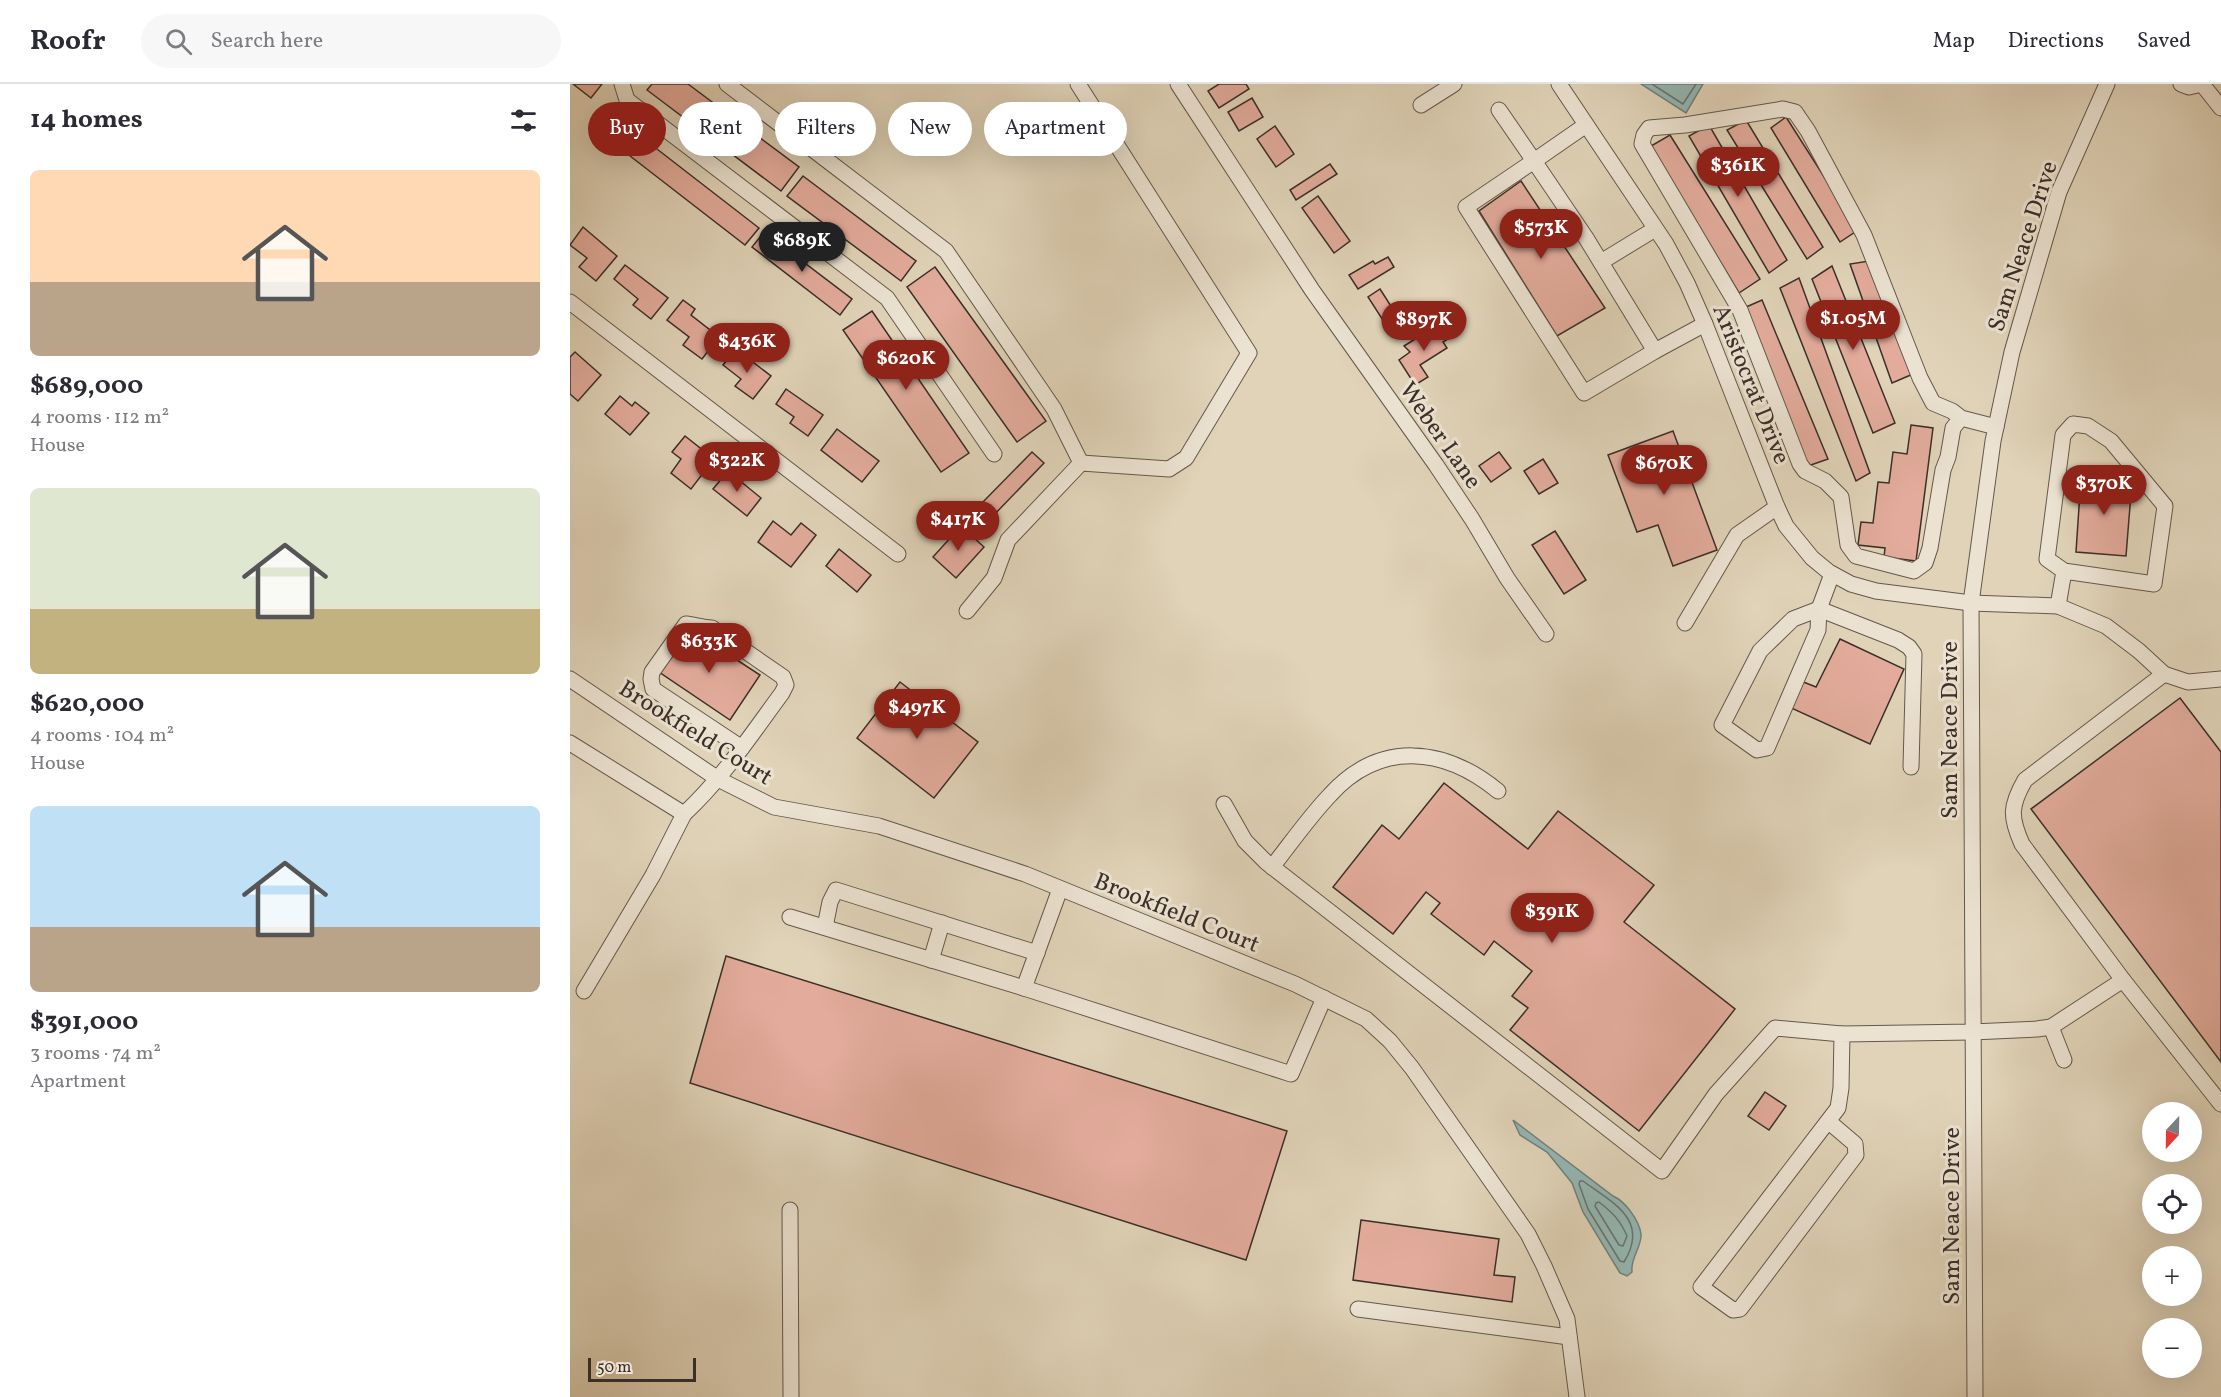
<!DOCTYPE html>
<meta charset="utf-8">
<style>
:root{--surface:#fff;--page:#f7f7f7;--text:#2b2b33;--muted:#7c7c81;--line:#e1e1e2;--accent:#8f2418}
body{margin:0;font-family:Vollkorn,serif;background:var(--page);color:var(--text);height:100vh;display:flex;flex-direction:column;font-size:22px;white-space:nowrap}
*{box-sizing:border-box;margin:0}
p{font-size:20px;color:var(--muted)}
.icon{flex:none;width:33px;height:33px;fill:none;stroke:currentColor;stroke-width:2;stroke-linecap:round;stroke-linejoin:round}
.map{position:relative;flex:1;overflow:hidden}
.details{display:flex;flex-direction:column;background:var(--surface);width:570px}
.details>*{flex:none}
.guide{position:absolute;left:18px;top:18px;width:570px;height:54px;display:flex;gap:12px}
.needle{width:39px;rotate:202deg}
.fabs{position:absolute;left:1572px;top:1018px;display:grid;gap:12px}
.fabs a{display:grid;place-items:center;width:60px;height:60px;border-radius:50%;background:var(--surface);box-shadow:0 6px 24px #0002;font-size:30px}
.scale{position:absolute;left:18px;bottom:15px;width:108px;box-sizing:border-box;padding-left:6px;border:3px solid #3b2f28;border-top:0;font-size:16px;line-height:21px;white-space:nowrap;color:#3b2f28;-webkit-text-stroke:4px #ebe2d1;paint-order:stroke}
.price{position:absolute;translate:-50% -51px;padding:0 14px;border-radius:21px;background:var(--accent);color:#fff;font-size:20px;line-height:39px;filter:drop-shadow(0 2px 3px #0008)}
.price::after{content:'';position:absolute;left:50%;top:36px;width:18px;height:14px;margin-left:-9px;background:inherit;clip-path:polygon(0 0,100% 0,50% 100%)}
.price.current{background:#222;color:#fff}
ul{padding:0;list-style:none}
li{display:grid;align-content:center;gap:12px;height:318px;padding:0 30px}
li span{display:grid;place-items:center;height:186px;border-radius:9px;color:#555}
li>.icon{margin-inline-start:auto}
span .icon{width:108px;height:108px;fill:#fffc;stroke-width:1}
li b{font-size:26px}
h2{display:flex;justify-content:space-between;align-items:center;height:72px;padding:0 30px;font-size:26px}
.pill{padding:0 21px;border-radius:27px;background:var(--surface);box-shadow:0 6px 24px #0002;font-size:21px;line-height:54px}
.pill.current{background:var(--accent);color:#fff}
header{display:flex;align-items:center;gap:36px;box-sizing:border-box;height:84px;padding:0 30px;background:var(--surface);border-bottom:2px solid var(--line)}
header strong{font-size:28px}
nav{display:flex;gap:33px;margin-inline-start:auto;font-size:21px}
.search{width:420px;height:54px;background:var(--page);display:flex;align-items:center;gap:15px;box-sizing:border-box;padding:0 21px;border-radius:33px;color:var(--muted);font-size:22px}
main{display:flex;flex:1;min-height:0}
.map>svg:first-child{display:block}
</style>
<header>
<strong>Roofr</strong>
<div class="search"><svg class="icon" aria-label="search" viewBox="0 0 24 24"><circle cx="10" cy="10" r="6"/><path d="M15 15l6 6"/></svg>Search here</div>
<nav><a>Map</a><a>Directions</a><a>Saved</a></nav>
</header>
<main>
<section class="details">
<h2>14 homes<svg class="icon" aria-label="filters" viewBox="0 0 24 24"><path d="M4 7h16M4 17h16"/><circle cx="9" cy="7" r="2"/><circle cx="15" cy="17" r="2"/></svg></h2>
<ul>
<li><span style="background:linear-gradient(#ffd9b3 60%,#b9a48a 0)"><svg class="icon" aria-label="home" viewBox="0 0 24 24"><path d="M3 11l9-7 9 7M6 9v11h12V9"/></svg></span><div><b>$689,000</b><p>4 rooms · 112 m²</p><p>House</p></div></li>
<li><span style="background:linear-gradient(#dfe7d0 65%,#c2b280 0)"><svg class="icon" aria-label="home" viewBox="0 0 24 24"><path d="M3 11l9-7 9 7M6 9v11h12V9"/></svg></span><div><b>$620,000</b><p>4 rooms · 104 m²</p><p>House</p></div></li>
<li><span style="background:linear-gradient(#bfe0f5 65%,#b9a48a 0)"><svg class="icon" aria-label="home" viewBox="0 0 24 24"><path d="M3 11l9-7 9 7M6 9v11h12V9"/></svg></span><div><b>$391,000</b><p>3 rooms · 74 m²</p><p>Apartment</p></div></li>
</ul>
</section>
<div class="map">
<svg width="1651" height="1313" viewBox="0 0 1651 1313">
<rect width="100%" height="100%" fill="#e0d3b8"/>
<filter id="stains"><feTurbulence type="fractalNoise" baseFrequency=".00333" numOctaves="4"/><feColorMatrix values="0 0 0 0 .2 0 0 0 0 .09 0 0 0 0 .02 0 0 0 .5 -.17"/></filter>
<radialGradient id="worn" r=".72"><stop offset=".6" stop-color="#630" stop-opacity="0"/><stop offset="1" stop-color="#630" stop-opacity=".3"/></radialGradient>
<g fill="#94b7b4" stroke="#70817c" stroke-width="1.5">
<polygon points="1071,0 1133,0 1116,29"/>
<path d="M 943,1036 L 1043,1112 C 1055,1117 1069,1136 1071,1150 C 1072,1163 1060,1174 1062,1188 L 1057,1192 L 1050,1189 L 1013,1128 L 1002,1099 L 977,1068 L 950,1051 Z"/>
</g>
<g fill="none" stroke-linecap="round" stroke-linejoin="round">
<g stroke="#68736e" stroke-width="1.5">
<polyline points="1082,0 1113,20 1126,0"/>
<path d="M 1010,1097 L 1013,1097 C 1043,1119 1080,1136 1054,1178 L 1050,1177 L 1018,1125 L 1009,1100 Z"/>
<path d="M 1026,1119 L 1029,1118 C 1043,1129 1050,1136 1057,1152 L 1053,1162 L 1049,1161 L 1025,1122 Z"/>
</g>
</g>
<g fill="#e2ab9b" stroke="#3b2f28" stroke-width="1.5">
<polygon points="3,0 32,0 21,14"/>
<polygon points="82,0 118,0 229,83 211,107 77,6"/>
<polygon points="649,0 676,0 679,5 649,24 638,7"/>
<polygon points="682,14 693,33 669,47 658,28"/>
<polygon points="34,24 189,144 175,161 20,41"/>
<polygon points="1216,33 1288,146 1270,158 1201,44"/>
<polygon points="1176,36 1253,163 1237,175 1157,46"/>
<polygon points="1139,41 1217,176 1199,189 1119,52"/>
<polygon points="705,42 724,70 706,83 687,55"/>
<polygon points="1100,51 1190,195 1169,209 1081,62"/>
<polygon points="760,80 767,90 726,116 720,106"/>
<polygon points="233,92 346,177 331,197 217,112"/>
<polygon points="951,97 1035,224 987,252 909,127"/>
<polygon points="748,112 780,157 764,169 732,124"/>
<polygon points="13,143 47,172 26,197 9,183 17,174 0,161"/>
<polygon points="194,148 282,215 270,231 182,163"/>
<polygon points="818,173 824,183 788,205 779,191 803,177 805,180"/>
<polygon points="1299,177 1343,290 1322,299 1280,180"/>
<polygon points="55,181 98,214 81,235 63,221 68,215 44,195"/>
<polygon points="1262,182 1325,339 1303,349 1242,195"/>
<polygon points="365,183 476,337 447,358 337,203"/>
<polygon points="1229,194 1300,389 1286,397 1210,204"/>
<polygon points="810,205 828,233 816,241 798,213"/>
<polygon points="113,216 125,225 121,231 149,253 132,275 113,261 119,253 97,236"/>
<polygon points="1192,216 1258,375 1238,382 1174,224"/>
<polygon points="302,227 399,369 371,388 273,246"/>
<polygon points="872,238 881,253 873,258 877,264 850,281 858,293 845,301 829,276 840,268 834,262"/>
<polygon points="166,265 201,292 183,315 165,302 171,295 153,281"/>
<polygon points="5,268 31,291 8,317 0,310 0,273"/>
<polygon points="216,305 253,331 238,352 220,339 224,333 206,320"/>
<polygon points="50,312 62,322 65,318 79,329 60,351 35,330"/>
<polygon points="1341,341 1363,344 1346,477 1314,473 1315,464 1288,461 1291,438 1303,439 1308,398 1319,399 1323,368 1337,370"/>
<polygon points="267,345 309,377 292,398 251,366"/>
<polygon points="1103,347 1147,466 1103,482 1088,441 1067,448 1038,371"/>
<polygon points="115,352 144,375 121,405 101,389 111,375 102,368"/>
<polygon points="462,368 474,379 422,433 410,421"/>
<polygon points="929,368 941,384 921,398 909,382"/>
<polygon points="973,375 988,399 969,410 954,387"/>
<polygon points="158,387 191,414 177,432 143,405"/>
<polygon points="1511,393 1562,397 1556,472 1506,468"/>
<polygon points="203,437 221,451 231,439 246,451 221,483 188,458"/>
<polygon points="391,442 414,463 386,494 363,473"/>
<polygon points="985,447 1016,496 994,510 962,461"/>
<polygon points="269,465 301,491 287,508 256,482"/>
<polygon points="118,544 190,591 160,636 89,588"/>
<polygon points="1270,555 1334,585 1300,660 1219,623 1231,597 1246,603"/>
<polygon points="330,598 408,658 364,714 287,654"/>
<polygon points="1610,614 1651,668 1651,978 1461,725"/>
<polygon points="874,699 958,765 988,727 1084,801 1054,838 1165,925 1069,1047 940,946 958,924 942,912 962,887 924,857 914,871 861,830 870,819 856,808 823,850 763,803 812,741 829,755"/>
<polygon points="156,872 717,1047 676,1176 120,999"/>
<polygon points="1195,1008 1216,1022 1199,1046 1178,1032"/>
<polygon points="791,1136 929,1155 924,1191 945,1193 942,1218 783,1196"/>
</g>
<g fill="none" stroke-linecap="round" stroke-linejoin="round">
<g stroke="#64584c" stroke-width="17">
<g id="minor">
<polyline points="52,0 57,16 317,214 424,370"/>
<polyline points="157,0 376,167 484,325 511,379"/>
<polyline points="608,0 742,206 866,381 902,435 937,494 976,550"/>
<polyline points="989,0 1096,160 1117,199 1135,240 1207,423 1216,442 1242,474 1259,488 1281,500 1306,507 1401,519 1488,522 1536,542 1569,567 1594,590"/>
<polyline points="1611,0 1619,3 1632,0"/>
<polyline points="1632,0 1651,24"/>
<polyline points="851,21 884,0"/>
<polyline points="929,26 964,77 896,123 1014,309 1085,267"/>
<polyline points="1016,41 964,77 1016,154 1085,267 1135,240"/>
<polyline points="1031,178 1085,145"/>
<polyline points="0,218 328,470"/>
<polyline points="1391,334 1382,327 1363,319 1350,294 1294,151 1238,47 1225,28 1213,25 1115,41 1079,44 1074,51 1072,60 1170,226 1230,380 1235,387 1255,397 1271,413 1278,461 1286,472 1344,487 1355,479 1360,464 1373,386 1378,373 1383,344 1391,334 1426,343"/>
<polyline points="1262,490 1249,525 1328,556 1339,563 1344,570 1341,683"/>
<polyline points="1488,522 1494,487 1477,475 1493,351 1503,340 1518,342 1541,357 1595,422 1584,500 1494,487"/>
<polygon points="1249,525 1248,546 1197,664 1187,666 1152,641 1190,567 1223,535"/>
<polyline points="397,527 424,494 438,456 511,379 599,385 616,374 679,269 508,0"/>
<polyline points="1115,539 1167,451 1207,423"/>
<polyline points="0,595 148,695 204,723 309,742 455,790 725,900 796,935 820,957 842,984 958,1150 974,1182 997,1235 1007,1313"/>
<path d="M 0,659 L 114,730 C 152,695 181,651 212,609 L 216,601 L 213,593 L 142,544 C 133,544 125,541 116,540 L 82,588 L 81,595 L 83,605 L 172,664"/>
<polyline points="654,720 675,757 696,778 1092,1087 1146,1010 1205,944 1272,950"/>
<path d="M 702,783 C 721,759 739,733 760,711 C 810,656 874,663 928,707"/>
<polyline points="490,805 454,904 721,990 754,914"/>
<polyline points="220,833 454,904"/>
<polyline points="255,843 260,818 266,806 467,869"/>
<polyline points="361,876 372,839"/>
<path d="M 1553,896 L 1452,760 C 1440,733 1440,722 1455,696 L 1594,590 L 1618,598 L 1651,595"/>
<polyline points="14,907 83,791 114,730"/>
<polyline points="1481,943 1494,976"/>
<polyline points="1258,1037 1285,1060 1286,1071 1170,1225 1163,1226 1131,1203 1268,1024 1271,1004 1272,950 1402,948 1467,945 1481,943 1553,896 1651,1020"/>
<polyline points="220,1126 221,1313"/>
<polyline points="788,1225 999,1253"/>
<polyline points="1405,1313 1401,519 1423,357 1442,268 1489,108 1537,0"/>
</g>
</g>
<use href="#minor" stroke="#ebe2d1" stroke-width="15"/>
</g>
<g text-anchor="middle" stroke-width="6" stroke-linejoin="round" paint-order="stroke">
<g font-size="24" fill="#3b2f28" stroke="#ebe2d1">
<text transform="translate(1452 162) rotate(-72)" y="8">Sam Neace Drive</text>
<text transform="translate(1182 300) rotate(68)" y="8">Aristocrat Drive</text>
<text transform="translate(871 351) rotate(55)" y="8">Weber Lane</text>
<text transform="translate(1379 646) rotate(-90)" y="8">Sam Neace Drive</text>
<text transform="translate(126 648) rotate(32)" y="8">Brookfield Court</text>
<text transform="translate(607 828) rotate(22)" y="8">Brookfield Court</text>
<text transform="translate(1381 1132) rotate(-90)" y="8">Sam Neace Drive</text>
</g>
</g>
<rect width="100%" height="100%" filter="url(#stains)"/>
<rect width="100%" height="100%" fill="url(#worn)"/>
</svg>
<div class="fabs">
<a><svg class="needle" viewBox="-14 -14 28 28"><path d="M0-13l5 13h-10z" fill="#e53935"/><path d="M0 13l5-13h-10z" fill="#7c7c81"/></svg></a>
<a><svg class="icon" aria-label="locate" viewBox="0 0 24 24"><circle cx="12" cy="12" r="6"/><path d="M12 2v4M12 18v4M2 12h4M18 12h4"/></svg></a>
<a>+</a>
<a>−</a>
</div>
<div class="scale">50 m</div>
<b class="price" style="left:1168px;top:114px">$361K</b>
<b class="price" style="left:971px;top:176px">$573K</b>
<b class="price current" style="left:232px;top:189px">$689K</b>
<b class="price" style="left:1283px;top:267px">$1.05M</b>
<b class="price" style="left:854px;top:268px">$897K</b>
<b class="price" style="left:177px;top:290px">$436K</b>
<b class="price" style="left:336px;top:307px">$620K</b>
<b class="price" style="left:167px;top:409px">$322K</b>
<b class="price" style="left:1094px;top:412px">$670K</b>
<b class="price" style="left:1534px;top:432px">$370K</b>
<b class="price" style="left:388px;top:468px">$417K</b>
<b class="price" style="left:139px;top:590px">$633K</b>
<b class="price" style="left:347px;top:656px">$497K</b>
<b class="price" style="left:982px;top:860px">$391K</b>
<div class="guide">
<a class="pill current">Buy</a>
<a class="pill">Rent</a>
<a class="pill">Filters</a>
<a class="pill">New</a>
<a class="pill">Apartment</a>
</div>
</div>
</main>
